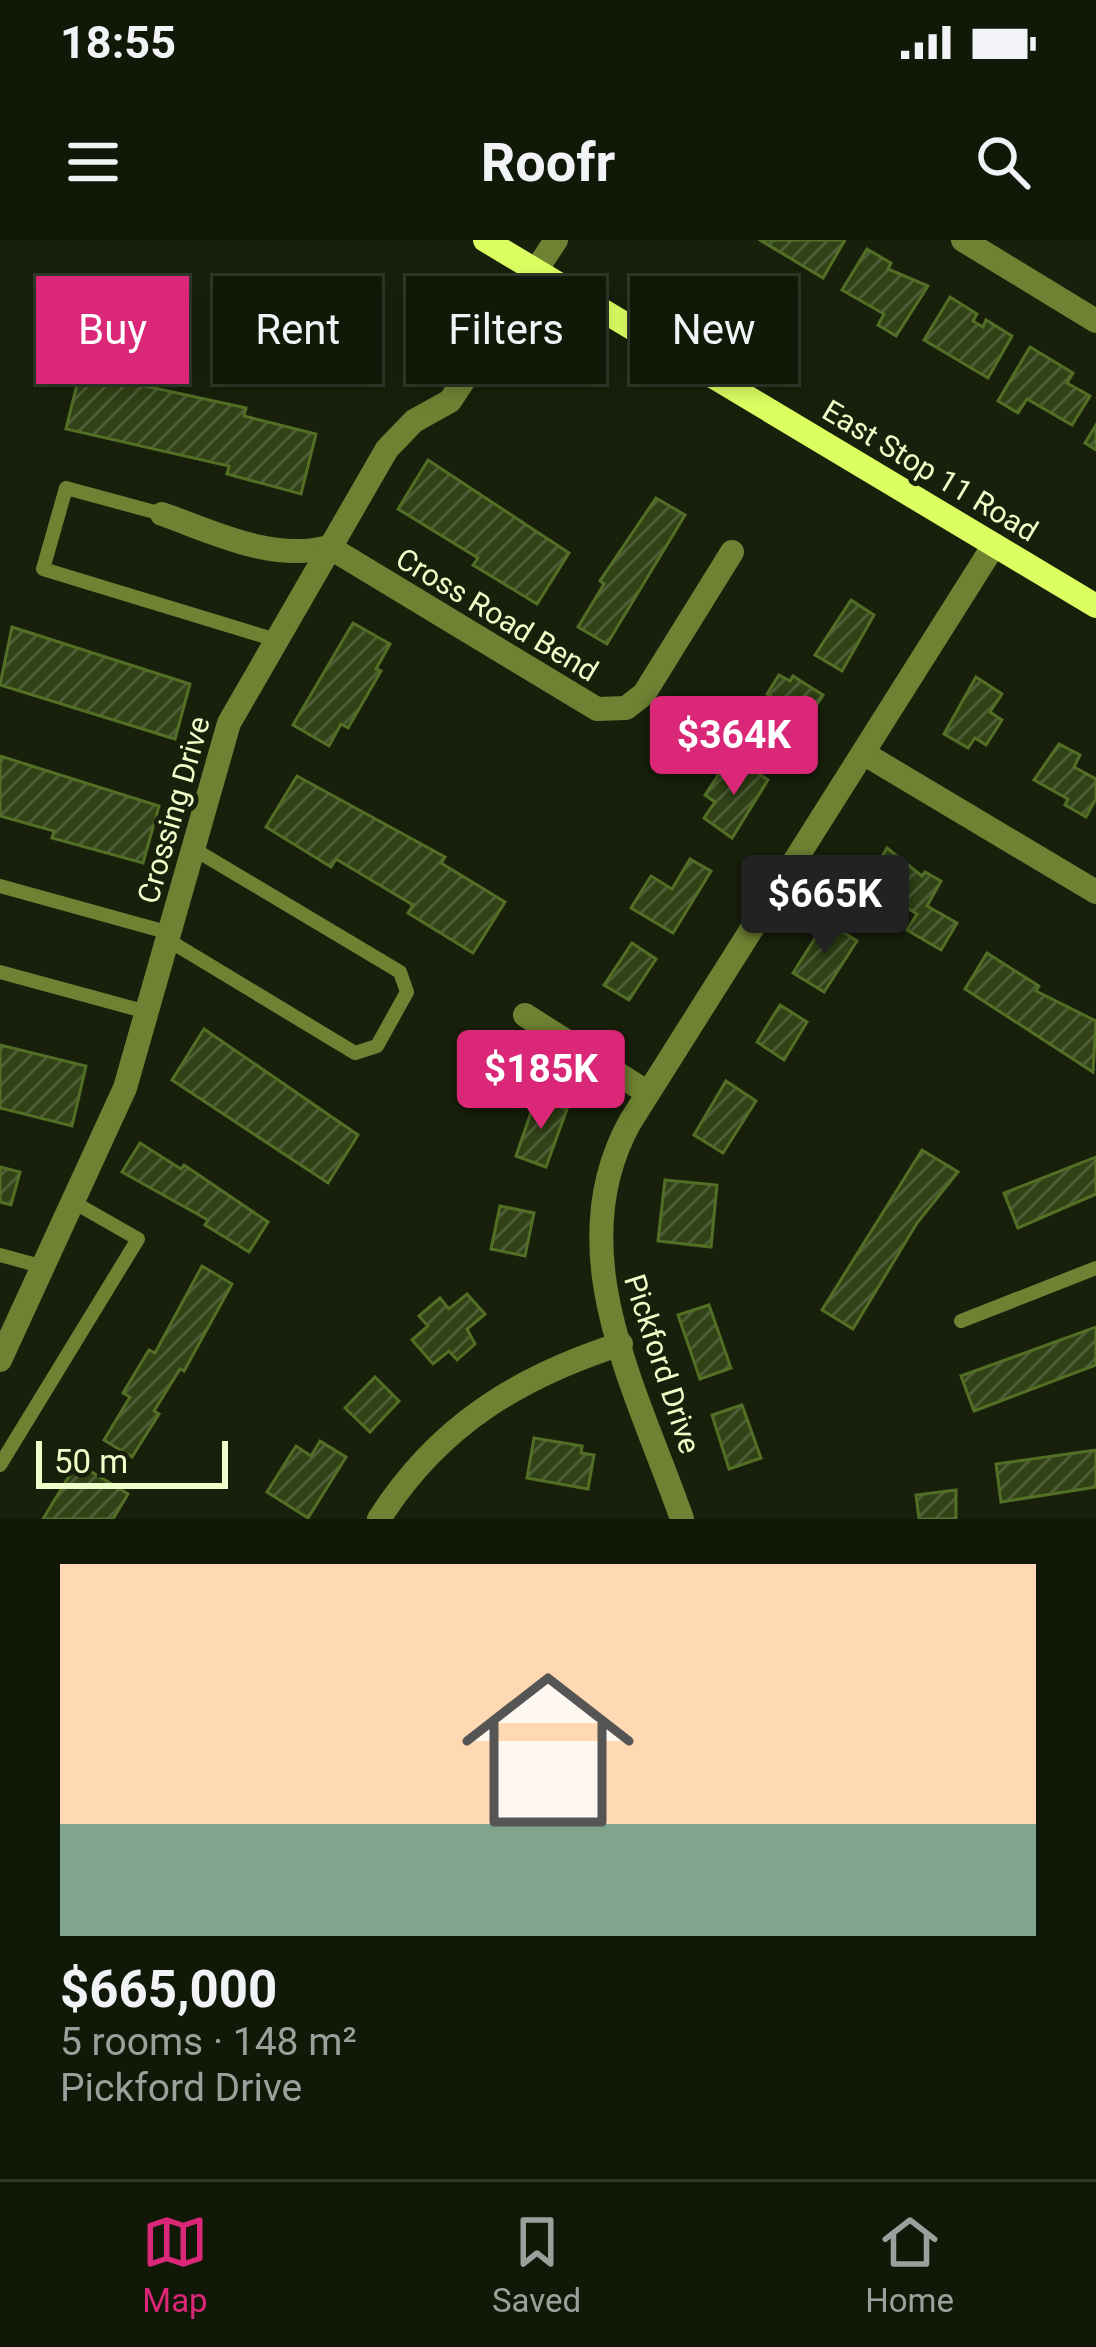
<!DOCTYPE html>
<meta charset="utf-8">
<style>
:root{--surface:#121808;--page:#1b2112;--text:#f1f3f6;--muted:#9ca09c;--line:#313729;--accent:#db2777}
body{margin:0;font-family:Roboto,sans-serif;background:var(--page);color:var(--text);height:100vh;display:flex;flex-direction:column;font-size:45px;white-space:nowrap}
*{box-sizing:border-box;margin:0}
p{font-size:39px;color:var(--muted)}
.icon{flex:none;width:66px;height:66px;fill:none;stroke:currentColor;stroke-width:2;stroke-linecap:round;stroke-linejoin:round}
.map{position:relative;height:1279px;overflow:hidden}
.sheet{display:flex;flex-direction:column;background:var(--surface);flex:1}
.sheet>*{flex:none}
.guide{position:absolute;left:36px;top:36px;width:1026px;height:108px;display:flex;gap:24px}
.scale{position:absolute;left:36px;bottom:30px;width:192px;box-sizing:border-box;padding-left:12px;border:6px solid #eeffca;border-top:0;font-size:33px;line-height:42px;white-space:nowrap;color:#eeffca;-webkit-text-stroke:9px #18200b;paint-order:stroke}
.price{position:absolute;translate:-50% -102px;padding:0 27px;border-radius:12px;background:var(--accent);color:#fff;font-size:39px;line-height:78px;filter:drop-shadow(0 3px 6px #0008)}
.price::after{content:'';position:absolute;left:50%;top:72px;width:36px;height:27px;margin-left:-18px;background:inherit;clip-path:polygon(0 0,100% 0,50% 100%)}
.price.current{background:#222;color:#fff}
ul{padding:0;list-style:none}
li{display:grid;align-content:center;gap:24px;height:636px;padding:0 60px}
li span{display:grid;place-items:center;height:372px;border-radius:0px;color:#555}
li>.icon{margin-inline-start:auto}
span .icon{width:216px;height:216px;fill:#fffc;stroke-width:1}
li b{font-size:51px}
.tag{padding:0 42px;border-radius:0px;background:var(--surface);box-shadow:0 6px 18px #0003,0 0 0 3px var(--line);font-size:42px;line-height:108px}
.tag.current{background:var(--accent);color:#fff}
.status{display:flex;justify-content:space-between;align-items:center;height:84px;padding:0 60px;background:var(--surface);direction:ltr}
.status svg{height:33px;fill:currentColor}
header{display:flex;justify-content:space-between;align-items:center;height:156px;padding:0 60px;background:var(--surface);font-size:54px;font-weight:700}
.menu{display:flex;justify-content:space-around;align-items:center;height:168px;border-top:3px solid var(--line);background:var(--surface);font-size:33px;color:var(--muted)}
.menu a{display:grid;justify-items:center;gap:6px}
.menu .current{color:var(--accent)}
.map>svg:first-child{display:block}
</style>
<div class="status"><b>18:55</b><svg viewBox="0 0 49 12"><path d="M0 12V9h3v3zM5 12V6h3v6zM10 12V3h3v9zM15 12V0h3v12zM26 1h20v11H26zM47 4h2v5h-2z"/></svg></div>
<header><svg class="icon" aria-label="menu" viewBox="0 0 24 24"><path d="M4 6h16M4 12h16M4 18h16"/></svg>Roofr<svg class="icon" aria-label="search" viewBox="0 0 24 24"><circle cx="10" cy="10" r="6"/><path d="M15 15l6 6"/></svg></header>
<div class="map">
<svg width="1096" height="1279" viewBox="0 0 1096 1279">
<defs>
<pattern id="building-hatch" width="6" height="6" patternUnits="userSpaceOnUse" patternTransform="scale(3)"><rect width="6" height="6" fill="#304216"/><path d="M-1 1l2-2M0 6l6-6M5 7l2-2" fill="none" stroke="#4e5e37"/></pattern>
</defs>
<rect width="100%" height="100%" fill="#18200b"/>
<g fill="url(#building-hatch)" stroke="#526f26" stroke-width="3">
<polygon points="760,0 845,0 823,38"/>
<polygon points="867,9 891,23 888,29 928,46 896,96 878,85 884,74 842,50"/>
<polygon points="950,57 977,74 973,81 983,87 986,80 1012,96 988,138 924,100"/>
<polygon points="1030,107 1073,133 1067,143 1090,156 1072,185 1027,159 1018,173 998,161"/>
<polygon points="80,132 246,168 244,176 316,194 301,254 227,234 229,226 66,189"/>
<polygon points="1096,185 1096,210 1085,203"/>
<polygon points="428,220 569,313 537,364 473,325 478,318 398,269"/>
<polygon points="656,258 685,275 607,404 578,387 604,344 600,341"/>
<polygon points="851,360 874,375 842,431 815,415"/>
<polygon points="353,383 390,404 376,429 381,431 348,488 341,484 329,506 293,485"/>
<polygon points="12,387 190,444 175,499 0,445"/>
<polygon points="779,435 790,441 793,436 823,455 788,511 758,492 777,460 767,454"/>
<polygon points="976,437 1002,454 990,472 1002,480 986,505 975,498 968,508 944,494"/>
<polygon points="1059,504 1080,515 1074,527 1096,539 1096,559 1086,577 1065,565 1068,559 1034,540"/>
<polygon points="0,516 159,566 143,623 52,598 54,591 0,576"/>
<polygon points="740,521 768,540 732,598 704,578 715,562 705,555 719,534 727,540"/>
<polygon points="297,536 445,617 441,623 505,662 473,713 408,673 413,665 336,619 331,627 266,587"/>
<polygon points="887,608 922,636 925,632 941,641 927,666 957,683 941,710 907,690 917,674 866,643"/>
<polygon points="690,619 711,631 673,693 631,668 651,636 672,649"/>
<polygon points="826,681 857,701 824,752 793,733"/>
<polygon points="632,703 656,719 629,760 604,745"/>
<polygon points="987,713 1039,746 1036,751 1096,781 1093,832 965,749"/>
<polygon points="780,765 807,782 784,820 757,802"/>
<polygon points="204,789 358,895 328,943 172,840"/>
<polygon points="0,805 86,826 72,886 0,868"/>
<polygon points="726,841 756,861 723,913 694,895"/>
<polygon points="536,858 567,869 546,927 516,916"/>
<polygon points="140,903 181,929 184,925 268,982 249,1012 205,985 208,980 122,932"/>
<polygon points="922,910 958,932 917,983 853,1089 822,1070"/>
<polygon points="1096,917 1096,954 1018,988 1004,953"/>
<polygon points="0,927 20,932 11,965 0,962"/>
<polygon points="665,940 717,945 711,1007 658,1001"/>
<polygon points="500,966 534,973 525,1016 491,1009"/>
<polygon points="202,1026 232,1044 184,1131 180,1129 154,1171 159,1174 132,1217 104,1200 130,1157 123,1153 149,1110 155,1113"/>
<polygon points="467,1054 485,1074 467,1089 475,1104 457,1120 449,1111 433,1124 412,1100 428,1086 419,1076 440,1058 449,1069"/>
<polygon points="709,1065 731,1128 700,1139 678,1075"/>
<polygon points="1096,1087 1096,1125 974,1171 961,1136"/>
<polygon points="375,1137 399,1161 370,1192 345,1168"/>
<polygon points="742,1165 761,1218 729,1229 712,1175"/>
<polygon points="534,1198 582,1206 581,1213 594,1215 588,1249 527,1238"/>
<polygon points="320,1201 346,1217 308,1278 267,1252 296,1206 311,1216"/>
<polygon points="1096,1210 1096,1247 1001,1262 996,1224"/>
<polygon points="77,1223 128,1254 113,1279 43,1279"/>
<polygon points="956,1250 956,1279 919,1279 916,1255"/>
</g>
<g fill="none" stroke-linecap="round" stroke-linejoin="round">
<g stroke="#6f8233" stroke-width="14">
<polyline points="162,274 66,248 43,329 276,400"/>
<polyline points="0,646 170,693"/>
<polyline points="168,700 355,813 377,806 407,752 400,732 192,608"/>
<polyline points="0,732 147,772"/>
<polyline points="0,1015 44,1027"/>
<polyline points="961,1081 1096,1028"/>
<polyline points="0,1225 138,999 75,963"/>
</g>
<g stroke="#6f8233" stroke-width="24">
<polyline points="963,0 1096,81"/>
<path d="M 162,274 C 216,293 272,322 329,307 L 597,469 L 626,468 L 644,454 L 732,312"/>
<polyline points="863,513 1096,652"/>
<polyline points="525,775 648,853"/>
<polyline points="0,1120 125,848 229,483 387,209 414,181 450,161 556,0"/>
<path d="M 379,1279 C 438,1186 518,1137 621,1104"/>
<path d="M 682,1279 C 638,1152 558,1012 630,882 L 994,305"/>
</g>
<polyline stroke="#dbff61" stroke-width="24" points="485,0 1096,366"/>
</g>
<g text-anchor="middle" stroke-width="10" stroke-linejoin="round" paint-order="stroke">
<g font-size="30" fill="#eeffca" stroke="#18200b">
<text transform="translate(930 231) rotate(31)" y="10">East Stop 11 Road</text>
<text transform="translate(497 375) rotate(31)" y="10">Cross Road Bend</text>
<text transform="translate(174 570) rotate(-74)" y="10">Crossing Drive</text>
<text transform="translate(662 1124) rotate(72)" y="10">Pickford Drive</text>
</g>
</g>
</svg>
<div class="scale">50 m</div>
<b class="price" style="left:734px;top:558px">$364K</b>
<b class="price current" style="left:825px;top:717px">$665K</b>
<b class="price" style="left:541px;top:892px">$185K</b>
<div class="guide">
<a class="tag current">Buy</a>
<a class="tag">Rent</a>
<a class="tag">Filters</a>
<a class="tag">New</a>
</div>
</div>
<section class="sheet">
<ul>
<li><span style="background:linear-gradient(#ffd9b3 70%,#7fa58c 0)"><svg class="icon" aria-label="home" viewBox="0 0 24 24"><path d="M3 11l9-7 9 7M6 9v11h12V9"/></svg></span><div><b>$665,000</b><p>5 rooms · 148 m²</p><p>Pickford Drive</p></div></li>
</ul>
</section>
<nav class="menu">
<a class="current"><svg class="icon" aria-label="map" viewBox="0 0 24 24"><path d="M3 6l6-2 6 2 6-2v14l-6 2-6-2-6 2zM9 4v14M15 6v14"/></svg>Map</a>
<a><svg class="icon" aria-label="saved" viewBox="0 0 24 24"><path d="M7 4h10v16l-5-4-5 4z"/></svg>Saved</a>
<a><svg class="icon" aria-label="home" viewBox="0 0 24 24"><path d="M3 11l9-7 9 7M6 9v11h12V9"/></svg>Home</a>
</nav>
